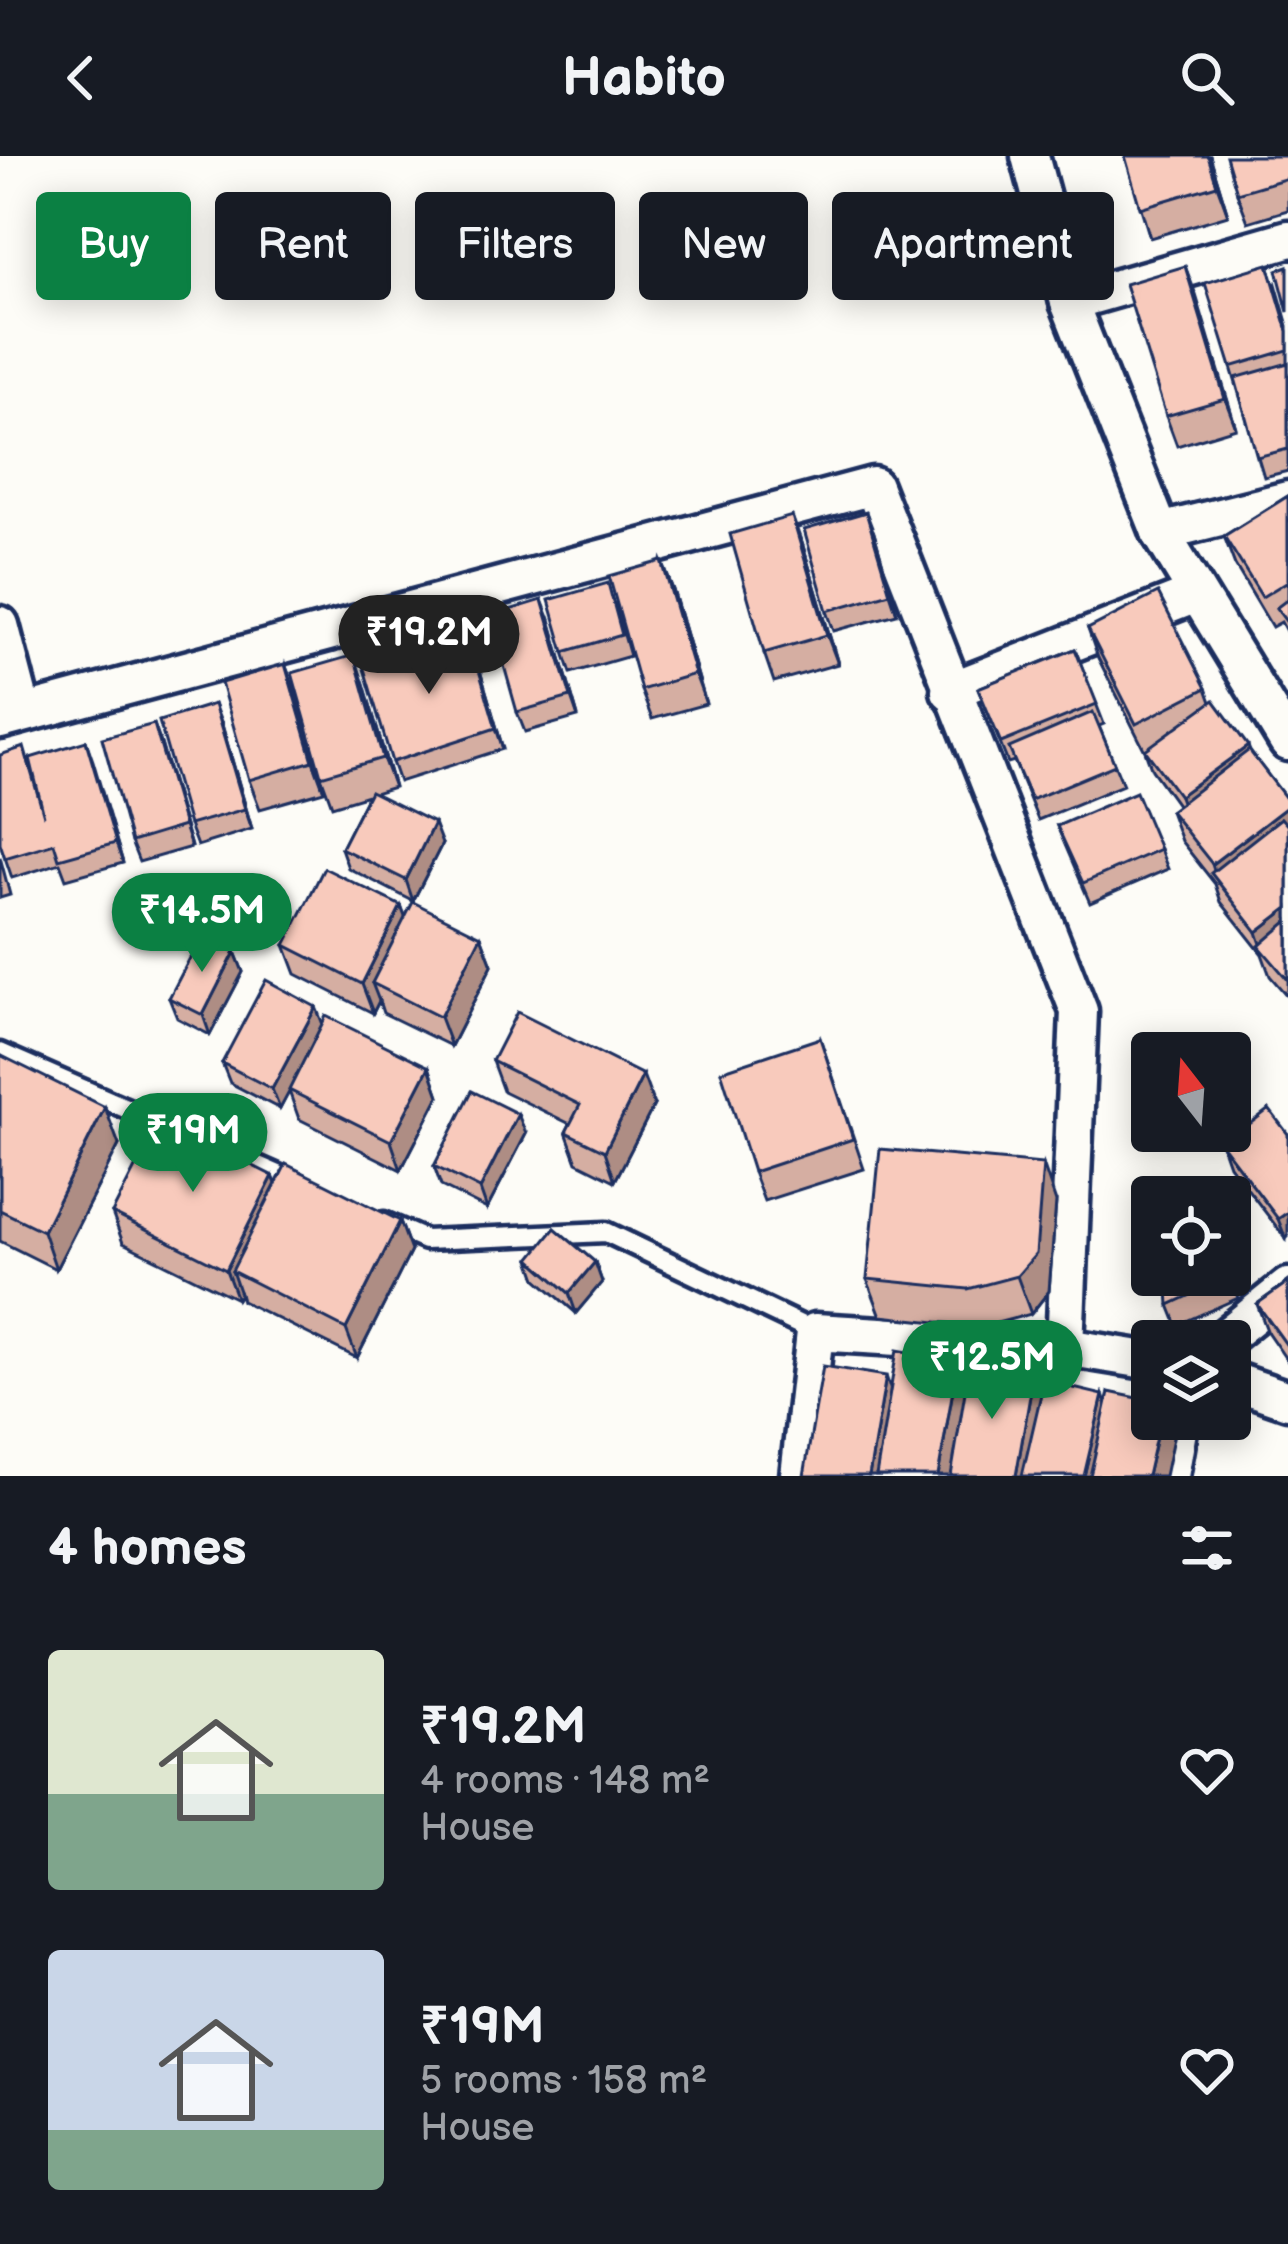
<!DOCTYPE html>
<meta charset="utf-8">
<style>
:root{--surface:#171b24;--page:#20242c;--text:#f1f3f6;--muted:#9ea1a6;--accent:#0b8043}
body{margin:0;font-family:"Balsamiq Sans",sans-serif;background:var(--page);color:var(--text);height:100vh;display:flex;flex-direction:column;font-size:45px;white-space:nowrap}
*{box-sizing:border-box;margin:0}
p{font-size:39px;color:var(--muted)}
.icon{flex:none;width:66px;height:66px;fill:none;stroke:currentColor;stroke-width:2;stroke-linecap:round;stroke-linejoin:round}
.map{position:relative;height:1320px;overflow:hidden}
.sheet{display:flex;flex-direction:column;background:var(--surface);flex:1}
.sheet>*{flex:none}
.hud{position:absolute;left:36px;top:36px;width:1218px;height:108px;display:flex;gap:24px}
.needle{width:78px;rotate:343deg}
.tools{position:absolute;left:1131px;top:876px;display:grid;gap:24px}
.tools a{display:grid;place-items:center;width:120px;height:120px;border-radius:12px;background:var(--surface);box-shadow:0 6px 30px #0003;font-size:60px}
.price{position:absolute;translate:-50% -102px;padding:0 27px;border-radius:42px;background:var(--accent);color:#fff;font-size:39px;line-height:78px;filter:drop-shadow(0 3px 6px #0008)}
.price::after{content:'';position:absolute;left:50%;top:72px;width:36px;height:27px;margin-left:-18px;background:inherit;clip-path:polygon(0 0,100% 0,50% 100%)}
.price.selected{background:#222;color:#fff}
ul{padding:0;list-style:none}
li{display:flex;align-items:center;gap:36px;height:300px;padding:0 48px}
li span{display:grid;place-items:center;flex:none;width:336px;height:240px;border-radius:12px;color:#555}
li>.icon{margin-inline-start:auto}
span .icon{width:144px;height:144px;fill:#fffc;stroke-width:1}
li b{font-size:51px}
h2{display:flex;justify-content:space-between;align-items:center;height:144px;padding:0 48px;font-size:51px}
.tag{padding:0 42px;border-radius:12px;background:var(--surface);box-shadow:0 6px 30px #0003;font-size:42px;line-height:108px}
.tag.selected{background:var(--accent);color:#fff}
header{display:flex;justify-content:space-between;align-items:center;height:156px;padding:0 48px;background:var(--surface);font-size:54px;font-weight:700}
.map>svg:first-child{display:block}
</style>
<header><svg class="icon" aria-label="back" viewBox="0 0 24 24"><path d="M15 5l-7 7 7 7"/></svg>Habito<svg class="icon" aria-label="search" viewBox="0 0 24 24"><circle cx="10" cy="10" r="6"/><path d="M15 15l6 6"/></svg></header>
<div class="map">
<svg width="1288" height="1320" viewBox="0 0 1288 1320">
<rect width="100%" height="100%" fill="#fdfcf7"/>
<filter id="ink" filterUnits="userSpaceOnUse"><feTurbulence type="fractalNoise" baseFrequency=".00833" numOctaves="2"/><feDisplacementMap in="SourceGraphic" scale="24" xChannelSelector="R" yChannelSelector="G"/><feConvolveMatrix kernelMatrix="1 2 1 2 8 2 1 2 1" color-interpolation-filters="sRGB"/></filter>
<g filter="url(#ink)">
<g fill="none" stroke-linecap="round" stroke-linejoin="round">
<g stroke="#1b2f5e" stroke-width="27">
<g id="lane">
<polyline points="0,897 178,975"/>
<polyline points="203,986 299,1028"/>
<polyline points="384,1066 425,1084 606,1076 815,1176"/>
</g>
</g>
<g stroke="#1b2f5e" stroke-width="45">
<g id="street">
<polyline points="1030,0 1069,146 1160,376 1288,586"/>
<polyline points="1069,146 1288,83"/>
<polyline points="1160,376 1288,344"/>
<polyline points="0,469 23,557"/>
<polyline points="950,535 1196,438"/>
<polyline points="0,564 873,330 1079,855 1065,1191"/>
<polyline points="1221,1185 1288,1131"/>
<polyline points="1230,1224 1288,1244"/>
<polyline points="799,1320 815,1176 1065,1191 1152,1205"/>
<polyline points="1170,1320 1180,1263"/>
</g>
</g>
<use href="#lane" stroke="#fdfcf7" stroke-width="18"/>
<use href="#street" stroke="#fdfcf7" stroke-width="36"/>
</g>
<g fill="#d5aea2" stroke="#1b2f5e" stroke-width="3">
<polygon points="1125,0 1210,0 1228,59 1150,82"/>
<polygon points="1288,0 1288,54 1248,66 1237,37"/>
<polygon points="1185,110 1236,272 1177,290 1166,260"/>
<polygon points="1276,128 1288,170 1288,315 1264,321 1231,211"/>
<polygon points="1288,340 1288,479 1281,466 1272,471 1235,409 1224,380"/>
<polygon points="874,377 897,458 834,475 827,455"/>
<polygon points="803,390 838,508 774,526 764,497"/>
<polygon points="662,405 673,434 706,548 652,563 641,534"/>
<polygon points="615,447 630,500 571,517 564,496"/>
<polygon points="550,464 578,561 525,576 517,556"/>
<polygon points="1088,473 1206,532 1211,546 1288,645 1288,841 1270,820 1262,798 1221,746 1215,728 1181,685 1170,655 1178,650 1152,614 1145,595 1098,502"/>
<polygon points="1075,493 1104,568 1099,570 1123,629 1038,664 1014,605 1008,607 978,532"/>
<polygon points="476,501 503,593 399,626 392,606"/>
<polygon points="285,508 296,537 324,635 260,653 249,624"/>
<polygon points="364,528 394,631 374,637 442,688 413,745 348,712 341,692 368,639 332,650 321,620"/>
<polygon points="222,569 252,673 197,690 189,669"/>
<polygon points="86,585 123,707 66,723 60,707 12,722 0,687 31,612 38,636"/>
<polygon points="161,588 191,691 139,706 131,686"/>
<polygon points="1057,670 1160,693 1168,713 1090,747"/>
<polygon points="0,701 10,739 0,742"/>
<polygon points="401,750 405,762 481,780 492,809 451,890 383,857 379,845 373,857 296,818 285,789"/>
<polygon points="235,796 243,816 210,879 177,862 169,842"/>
<polygon points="322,867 429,911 439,940 401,1014 299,963 289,935 280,953 230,927 222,907"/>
<polygon points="820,882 864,1013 764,1045 753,1016"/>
<polygon points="0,899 119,989 56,1113 0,1085"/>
<polygon points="492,905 654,949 615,1025 577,1006 566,976 570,968 503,935"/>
<polygon points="526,978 487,1053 441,1030 434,1010"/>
<polygon points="1288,978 1286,1083 1229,1009 1222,989"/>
<polygon points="273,1020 276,1027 400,1065 411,1095 357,1202 242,1145 240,1138 237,1143 123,1087 112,1057"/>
<polygon points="1056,1046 1049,1135 1031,1158 982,1171 881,1160 867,1123"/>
<polygon points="530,1103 595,1106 602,1126 576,1157 537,1123"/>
<polygon points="1229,1119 1238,1142 1177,1169 1169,1149"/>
<polygon points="1288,1126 1288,1206 1268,1177 1257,1148"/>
</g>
<g fill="#ae8d84" stroke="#1b2f5e" stroke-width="3">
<polygon points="1208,0 1210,0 1228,59 1217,29"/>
<polygon points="1185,110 1196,139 1236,272 1225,243"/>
<polygon points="866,356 874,377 897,458 890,437"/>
<polygon points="792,360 803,390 838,508 827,479"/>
<polygon points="662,405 673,434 706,548 695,518"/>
<polygon points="542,444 550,464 578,561 571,541"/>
<polygon points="469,480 476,501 503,593 496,572"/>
<polygon points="354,499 364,528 394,631 383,602"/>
<polygon points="285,508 296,537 324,635 313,605"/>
<polygon points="214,548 222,569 252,673 245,653"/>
<polygon points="154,568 161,588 191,691 184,670"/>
<polygon points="86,585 93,605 123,707 116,687"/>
<polygon points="1248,590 1255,610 1186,660 1179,640"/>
<polygon points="1288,650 1288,687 1218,727 1212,708"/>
<polygon points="434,667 442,688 413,745 406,724"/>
<polygon points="401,750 412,780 372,827 379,845 373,857 362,828"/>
<polygon points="1288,752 1288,790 1264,797 1257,776"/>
<polygon points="481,780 492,809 451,890 440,861"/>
<polygon points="235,796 243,816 210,879 203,859"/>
<polygon points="316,851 324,871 280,953 272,933"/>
<polygon points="429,911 439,940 401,1014 391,985"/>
<polygon points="643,919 654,949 615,1025 605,995"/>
<polygon points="105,951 119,989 56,1113 43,1075"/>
<polygon points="518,958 526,978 487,1053 480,1033"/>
<polygon points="1043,1008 1056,1046 1049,1135 1031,1158 1017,1120"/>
<polygon points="273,1020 284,1049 232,1115 240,1138 237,1143 226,1114"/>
<polygon points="1288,1056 1288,1081 1286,1083 1278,1063"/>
<polygon points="400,1065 411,1095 357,1202 346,1173"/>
<polygon points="595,1106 602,1126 576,1157 569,1137"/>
<polygon points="958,1205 969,1234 954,1320 938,1320"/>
<polygon points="1034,1217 1044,1246 1032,1320 1016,1320"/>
<polygon points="886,1220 896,1250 885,1320 869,1320"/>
<polygon points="1103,1239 1113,1268 1102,1320 1084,1320"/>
<polygon points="1160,1263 1169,1263 1174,1277 1165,1320 1147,1320"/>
</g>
<g fill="#f8cabc" stroke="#1b2f5e" stroke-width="3">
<polygon points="1125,0 1208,0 1217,29 1140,52"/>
<polygon points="1226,0 1288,0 1288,22 1237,37"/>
<polygon points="1268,108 1288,175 1288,194 1231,211 1205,127"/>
<polygon points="1185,110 1225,243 1166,260 1125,128"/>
<polygon points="1288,110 1288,156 1277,114"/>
<polygon points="1288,207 1288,293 1257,301 1235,222"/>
<polygon points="1288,340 1288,425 1262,441 1224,380"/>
<polygon points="866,356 890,437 827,455 804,374"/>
<polygon points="792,360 827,479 764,497 730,378"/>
<polygon points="662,405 695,518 641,534 609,420"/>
<polygon points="608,427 622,479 564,496 549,444"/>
<polygon points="1158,437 1206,532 1136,568 1088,473"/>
<polygon points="1288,443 1288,468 1276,452"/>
<polygon points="542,444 571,541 517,556 490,460"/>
<polygon points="469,480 496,572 392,606 362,506"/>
<polygon points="1075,493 1097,548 1001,587 978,532"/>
<polygon points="354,499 383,602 321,620 292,517"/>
<polygon points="285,508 313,605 249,624 221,527"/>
<polygon points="1214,544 1248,590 1179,640 1145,594"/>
<polygon points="214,548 245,653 189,669 159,565"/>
<polygon points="1093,556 1115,609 1031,644 1009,592"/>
<polygon points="154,568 184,670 131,686 102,582"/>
<polygon points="86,585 116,687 59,703 54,687 5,702 0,687 0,599 24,591 44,660 30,602"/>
<polygon points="1249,594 1288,645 1288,650 1212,708 1170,655"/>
<polygon points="370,635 434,667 406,724 341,692"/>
<polygon points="1136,636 1160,693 1083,727 1057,670"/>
<polygon points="1281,662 1288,670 1288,752 1257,776 1211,717"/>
<polygon points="324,712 401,750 362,828 285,789"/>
<polygon points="413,746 481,780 440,861 372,827"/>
<polygon points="1288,765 1288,824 1259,790"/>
<polygon points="202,779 235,796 203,859 169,842"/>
<polygon points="266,824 316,851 272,933 222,907"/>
<polygon points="517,856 643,919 605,995 566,976 580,949 492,905"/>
<polygon points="326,860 429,911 391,985 289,934"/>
<polygon points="820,882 853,983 753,1016 721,915"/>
<polygon points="0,899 105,951 43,1075 0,1054"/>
<polygon points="472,935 518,958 480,1033 434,1010"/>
<polygon points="1269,953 1288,978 1288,1056 1278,1063 1222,989"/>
<polygon points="160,963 273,1020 226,1114 112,1057"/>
<polygon points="880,993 1043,1008 1036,1098 1017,1120 968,1133 867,1123"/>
<polygon points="286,1008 400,1065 346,1173 232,1115"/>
<polygon points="555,1072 595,1106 569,1137 530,1103"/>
<polygon points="1167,1119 1229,1119 1230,1121 1169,1149"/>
<polygon points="1288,1126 1288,1191 1257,1148"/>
<polygon points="897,1194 958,1205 938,1320 876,1320"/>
<polygon points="970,1206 1034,1217 1016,1320 951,1320"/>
<polygon points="823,1210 886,1220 869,1320 804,1320"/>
<polygon points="1044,1225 1103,1239 1084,1320 1022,1320"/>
<polygon points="1109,1236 1152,1245 1152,1263 1160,1263 1147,1320 1090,1320"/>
</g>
</g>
</svg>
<div class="tools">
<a><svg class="needle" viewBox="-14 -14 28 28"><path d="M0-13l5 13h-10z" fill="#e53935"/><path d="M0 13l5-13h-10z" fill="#9ea1a6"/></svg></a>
<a><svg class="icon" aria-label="locate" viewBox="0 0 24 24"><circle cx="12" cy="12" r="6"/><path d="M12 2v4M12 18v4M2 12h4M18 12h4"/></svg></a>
<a><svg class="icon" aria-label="layers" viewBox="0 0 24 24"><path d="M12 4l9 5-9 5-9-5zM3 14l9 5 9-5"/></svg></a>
</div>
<b class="price selected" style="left:429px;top:541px">₹19.2M</b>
<b class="price" style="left:202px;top:819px">₹14.5M</b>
<b class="price" style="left:193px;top:1039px">₹19M</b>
<b class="price" style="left:992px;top:1266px">₹12.5M</b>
<div class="hud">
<a class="tag selected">Buy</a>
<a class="tag">Rent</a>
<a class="tag">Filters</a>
<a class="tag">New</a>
<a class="tag">Apartment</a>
</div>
</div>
<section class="sheet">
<h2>4 homes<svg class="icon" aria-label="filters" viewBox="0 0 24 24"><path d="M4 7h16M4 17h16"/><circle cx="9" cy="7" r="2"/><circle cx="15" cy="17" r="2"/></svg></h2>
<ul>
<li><span style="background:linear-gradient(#dfe7d0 60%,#7fa58c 0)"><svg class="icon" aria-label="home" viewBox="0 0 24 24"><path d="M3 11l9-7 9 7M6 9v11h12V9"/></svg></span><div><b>₹19.2M</b><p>4 rooms · 148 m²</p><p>House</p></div><svg class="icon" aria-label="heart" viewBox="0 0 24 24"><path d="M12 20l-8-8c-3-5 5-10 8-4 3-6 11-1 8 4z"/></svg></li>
<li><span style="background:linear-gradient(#c9d6e8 75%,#7fa58c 0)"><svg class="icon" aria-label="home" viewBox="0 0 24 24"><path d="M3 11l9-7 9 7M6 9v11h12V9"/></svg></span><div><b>₹19M</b><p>5 rooms · 158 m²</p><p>House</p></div><svg class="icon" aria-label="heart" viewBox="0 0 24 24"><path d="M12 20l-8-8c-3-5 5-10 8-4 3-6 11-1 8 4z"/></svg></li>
</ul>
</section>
